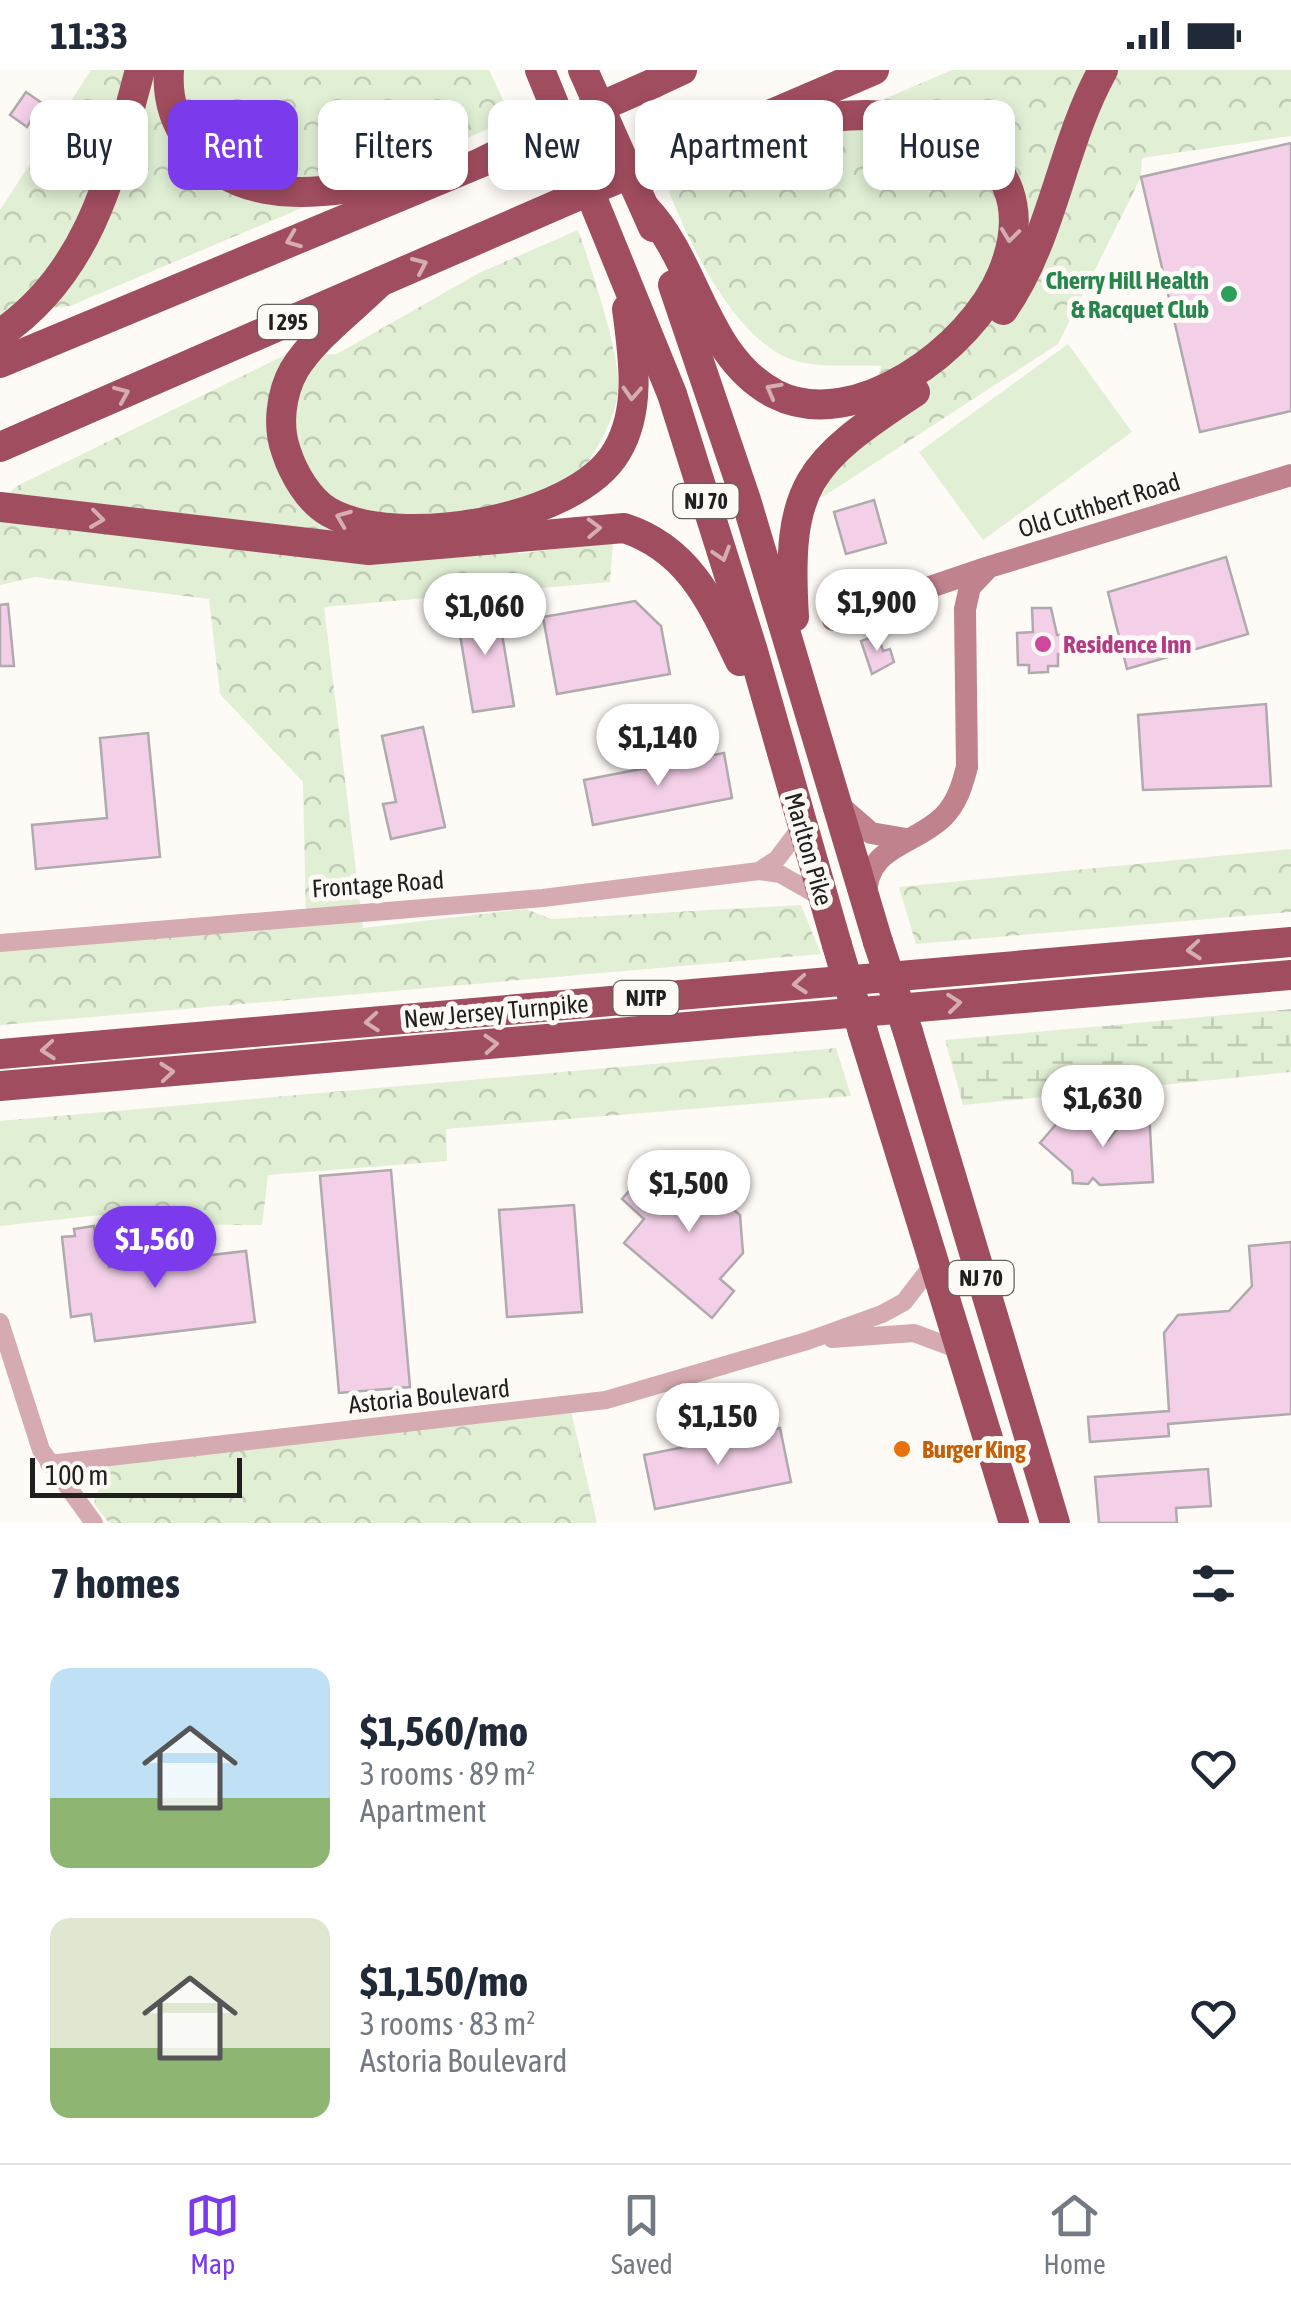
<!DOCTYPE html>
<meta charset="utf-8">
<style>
:root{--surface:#fff;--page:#f2f2f3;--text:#1f2937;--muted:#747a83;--line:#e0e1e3;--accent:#7c3aed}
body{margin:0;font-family:"Asap Condensed",sans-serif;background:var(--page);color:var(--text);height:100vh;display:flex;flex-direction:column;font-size:38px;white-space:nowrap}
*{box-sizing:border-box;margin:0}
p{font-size:32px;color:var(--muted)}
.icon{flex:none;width:55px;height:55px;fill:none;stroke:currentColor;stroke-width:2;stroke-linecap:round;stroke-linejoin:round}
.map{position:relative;height:1453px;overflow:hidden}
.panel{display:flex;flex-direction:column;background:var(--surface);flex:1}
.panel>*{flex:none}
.hud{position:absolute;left:30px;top:30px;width:1232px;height:90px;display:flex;gap:20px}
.scale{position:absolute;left:30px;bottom:25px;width:212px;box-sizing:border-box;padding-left:10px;border:5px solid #201f1d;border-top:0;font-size:28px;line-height:35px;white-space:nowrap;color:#201f1d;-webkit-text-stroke:8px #fefaf6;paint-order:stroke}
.price{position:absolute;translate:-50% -85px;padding:0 22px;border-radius:35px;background:#fff;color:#222;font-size:32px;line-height:65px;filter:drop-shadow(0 2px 5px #0008)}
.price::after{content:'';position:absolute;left:50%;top:60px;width:30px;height:22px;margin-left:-15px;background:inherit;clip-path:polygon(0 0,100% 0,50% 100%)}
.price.active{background:var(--accent);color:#fff}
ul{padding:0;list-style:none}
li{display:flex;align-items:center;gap:30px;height:250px;padding:0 50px}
li span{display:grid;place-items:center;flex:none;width:280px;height:200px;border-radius:20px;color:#555}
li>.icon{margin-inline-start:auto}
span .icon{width:120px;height:120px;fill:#fffc;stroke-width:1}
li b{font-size:42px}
h2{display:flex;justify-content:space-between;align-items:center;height:120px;padding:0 50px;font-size:42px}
.tag{padding:0 35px;border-radius:20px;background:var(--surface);box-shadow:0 5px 15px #0003;font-size:35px;line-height:90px}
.tag.active{background:var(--accent);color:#fff}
.status{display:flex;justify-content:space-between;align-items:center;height:70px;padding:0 50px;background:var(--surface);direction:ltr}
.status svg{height:28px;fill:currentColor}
.tabs{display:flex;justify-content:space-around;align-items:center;height:140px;border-top:2px solid var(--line);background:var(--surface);font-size:28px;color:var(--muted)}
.tabs a{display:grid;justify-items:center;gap:5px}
.tabs .active{color:var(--accent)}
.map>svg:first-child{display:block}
</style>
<div class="status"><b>11:33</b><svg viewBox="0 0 49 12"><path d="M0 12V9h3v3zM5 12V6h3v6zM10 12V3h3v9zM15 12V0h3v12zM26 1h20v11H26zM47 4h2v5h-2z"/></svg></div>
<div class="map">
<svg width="1291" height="1453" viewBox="0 0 1291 1453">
<defs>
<pattern id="forest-crowns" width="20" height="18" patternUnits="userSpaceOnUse" patternTransform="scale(2.5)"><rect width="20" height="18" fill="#e1efd5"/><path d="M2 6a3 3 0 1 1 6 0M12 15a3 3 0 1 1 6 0" fill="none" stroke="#c1ccb6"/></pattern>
<pattern id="wetland-marsh" width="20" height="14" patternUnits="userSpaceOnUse" patternTransform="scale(2.5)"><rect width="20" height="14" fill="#e1efd5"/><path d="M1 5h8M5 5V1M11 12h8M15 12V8" fill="none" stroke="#c1ccb6"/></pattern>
</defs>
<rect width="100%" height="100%" fill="#fefaf6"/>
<g fill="url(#forest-crowns)">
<polygon points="91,0 489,0 512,49 70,236 13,241 0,247 0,140"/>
<path d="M 952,0 L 1291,0 L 1291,66 L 1142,88 L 1141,107 L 1058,274 L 821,428 L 882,296 C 855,295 821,298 796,291 C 737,274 689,174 669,121 Z"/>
<path d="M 578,160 C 590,194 621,286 618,319 C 615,372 550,443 517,484 L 613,472 L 610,512 L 324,537 L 363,858 L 526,839 L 551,849 L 801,835 L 821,884 L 0,955 L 0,882 L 306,852 L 303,712 L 220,624 L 209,529 L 35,507 L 0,515 L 0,431 L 17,416 L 283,286 L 337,284 L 479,203 Z"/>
<polygon points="1291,779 1291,842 916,874 899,817"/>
<polygon points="836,978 851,1026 446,1059 447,1091 268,1105 262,1155 128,1154 100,1145 0,1156 0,1051"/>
<polygon points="571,1341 597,1453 109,1453 94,1433 108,1393"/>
</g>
<polygon fill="url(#wetland-marsh)" points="1291,939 1291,1002 963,1035 945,970"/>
<polygon fill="#e1efd5" points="1068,274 1132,362 983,470 919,382"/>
<g fill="#f4d0e8" stroke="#afaaad" stroke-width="2.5">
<polygon points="26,22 42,33 27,57 10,45"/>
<polygon points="1291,73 1291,341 1200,362 1141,107"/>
<polygon points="874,430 886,473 846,484 834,442"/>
<polygon points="1226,487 1248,564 1127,599 1108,522"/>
<polygon points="635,531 661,556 670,604 557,624 543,547"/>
<polygon points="8,534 14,596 0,596 0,535"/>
<polygon points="497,534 514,636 473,642 456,541"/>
<polygon points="1032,538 1051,538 1057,565 1062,565 1063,584 1058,584 1058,596 1048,596 1048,602 1029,603 1029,595 1018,595 1017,563 1033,562"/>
<polygon points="878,565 883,581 890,579 894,592 872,604 861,571"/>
<polygon points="1266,634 1271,716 1143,720 1138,645"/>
<polygon points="423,657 445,757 391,769 383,734 396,732 382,666"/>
<polygon points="148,663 160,787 36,799 32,755 107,748 100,668"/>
<polygon points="724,683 732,728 593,755 584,710"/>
<polygon points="1071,1037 1108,1070 1131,1043 1149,1042 1153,1112 1100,1115 1093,1108 1088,1114 1073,1113 1072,1101 1040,1073"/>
<polygon points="698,1087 726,1111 715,1124 740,1145 743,1183 720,1209 734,1221 712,1248 624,1173 644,1149 622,1129 638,1111 661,1130"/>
<polygon points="391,1100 410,1317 339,1323 320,1106"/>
<polygon points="574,1135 582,1242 507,1247 499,1140"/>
<polygon points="94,1156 96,1170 106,1168 109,1197 246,1181 255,1252 95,1271 91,1244 71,1247 62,1167 75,1166 74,1159"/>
<polygon points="1291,1172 1291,1344 1168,1354 1169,1366 1090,1372 1088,1347 1169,1341 1164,1263 1178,1245 1229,1241 1252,1216 1249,1176"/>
<polygon points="780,1358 791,1412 655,1439 644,1385"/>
<polygon points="1208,1399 1211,1436 1176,1438 1177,1453 1099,1453 1095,1407"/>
</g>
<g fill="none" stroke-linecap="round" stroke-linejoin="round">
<g stroke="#d5abb1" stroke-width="18">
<polyline points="759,801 777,789 802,756"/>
<polyline points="0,873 543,828 759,801 780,804 824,829"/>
<polyline points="0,1252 41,1380 94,1453"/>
<polyline points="832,1269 914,1263 962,1281"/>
<polyline points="49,1394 606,1330 807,1271 882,1244 904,1232 934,1193"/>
</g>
<g stroke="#c0838e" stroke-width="22">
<polyline points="833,550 986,498"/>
<polyline points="840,736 871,763 906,769"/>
<path d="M 866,829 C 865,775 912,777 943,747 C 957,733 962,716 967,697 L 965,539 L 970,517 L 989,497 L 1291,405"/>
</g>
<g stroke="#a04d5f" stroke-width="30">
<path d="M 169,0 C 167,26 174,51 189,72 C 243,146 343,120 418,105"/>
<polyline points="540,0 672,324 753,581 837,875"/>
<polyline points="583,0 653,157"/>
<polyline points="654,13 682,0"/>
<polyline points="767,46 874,0"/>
<path d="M 646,139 C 697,193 704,287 775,324 C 855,365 972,277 1002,204 C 1046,99 959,46 866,45 C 813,45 760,59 709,71"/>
<path d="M 380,212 C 353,239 314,267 294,300 C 281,323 277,356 286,381 C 293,403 309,431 329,442 C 395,480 576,452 617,381 C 642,339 633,285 627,239"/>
<polyline points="673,215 746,430 878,872"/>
<path d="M 1003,240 C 1053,168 1061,76 1103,0"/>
<path d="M 0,264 C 91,202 113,100 140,0"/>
<polyline points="0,293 480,93 545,61"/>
<polyline points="0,377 575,127"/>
<path d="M 0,437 L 369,480 L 624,458 C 689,479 712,533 740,591"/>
<path d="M 794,547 C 786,415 807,393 915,322"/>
<polyline points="863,962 1014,1453"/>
<polyline points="908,962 1055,1453"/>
<polyline points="0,984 1291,872"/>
<polyline points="0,1016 1291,905"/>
</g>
<g stroke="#a04d5f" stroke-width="30">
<polyline points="545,61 654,13"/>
<polyline points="575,127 683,81"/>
<polyline points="878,872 908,962"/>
<polyline points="837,875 863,962"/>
</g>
</g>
<defs><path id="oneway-chevron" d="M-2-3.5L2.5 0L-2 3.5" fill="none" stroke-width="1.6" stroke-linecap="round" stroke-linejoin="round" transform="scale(2.5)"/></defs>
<g stroke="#d4acb2">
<use href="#oneway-chevron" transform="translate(1010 165) rotate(97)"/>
<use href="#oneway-chevron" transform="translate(293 170) rotate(158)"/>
<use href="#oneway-chevron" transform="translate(420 195) rotate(-24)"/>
<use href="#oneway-chevron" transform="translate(773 320) rotate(-151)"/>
<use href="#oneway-chevron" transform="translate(632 323) rotate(93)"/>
<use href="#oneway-chevron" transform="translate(122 324) rotate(-23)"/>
<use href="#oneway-chevron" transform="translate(343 448) rotate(-158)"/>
<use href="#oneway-chevron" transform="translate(97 449) rotate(7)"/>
<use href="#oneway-chevron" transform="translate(594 458) rotate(-2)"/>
<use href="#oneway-chevron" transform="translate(722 484) rotate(73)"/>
<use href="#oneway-chevron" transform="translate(1194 880) rotate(175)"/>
<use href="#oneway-chevron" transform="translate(800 914) rotate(175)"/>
<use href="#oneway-chevron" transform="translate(954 933) rotate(-6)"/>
<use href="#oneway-chevron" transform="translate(372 952) rotate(175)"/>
<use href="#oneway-chevron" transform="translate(491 974) rotate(-4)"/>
<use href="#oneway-chevron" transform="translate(48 980) rotate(175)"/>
<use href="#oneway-chevron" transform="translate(167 1002) rotate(-5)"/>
</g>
<circle fill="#2e9e5b" stroke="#fefaf6" stroke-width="4" cx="1229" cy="224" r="10"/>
<circle fill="#d1479c" stroke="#fefaf6" stroke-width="4" cx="1043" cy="574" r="10"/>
<circle fill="#e8710a" stroke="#fefaf6" stroke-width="4" cx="902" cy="1379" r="10"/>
<g text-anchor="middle" stroke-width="10" stroke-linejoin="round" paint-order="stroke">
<g fill="#fefaf6" stroke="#63615e" stroke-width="2.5">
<rect x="258" y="235" width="60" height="34" rx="8"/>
<rect x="673.5" y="414" width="65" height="34" rx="8"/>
<rect x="613.5" y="911" width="65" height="34" rx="8"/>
<rect x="948.5" y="1191" width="65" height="34" rx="8"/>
</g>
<g font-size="22" font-weight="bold" fill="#201f1d">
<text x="288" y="260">I 295</text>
<text x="706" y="439">NJ 70</text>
<text x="646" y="936">NJTP</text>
<text x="981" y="1216">NJ 70</text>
</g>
<g font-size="25" font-weight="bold" fill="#27864d" stroke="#fefaf6" text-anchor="end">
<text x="1209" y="219">Cherry Hill Health<tspan x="1209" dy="29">&amp; Racquet Club</tspan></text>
</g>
<g font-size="25" fill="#201f1d" stroke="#fefaf6">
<text transform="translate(1099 435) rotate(-17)" y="9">Old Cuthbert Road</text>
<text transform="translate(809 779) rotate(74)" y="9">Marlton Pike</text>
<text transform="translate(378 814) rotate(-4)" y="9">Frontage Road</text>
<text transform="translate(496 941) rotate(-5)" y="9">New Jersey Turnpike</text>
<text transform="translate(429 1326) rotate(-6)" y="9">Astoria Boulevard</text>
</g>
<g font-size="25" font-weight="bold" fill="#b23c85" stroke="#fefaf6" text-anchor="start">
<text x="1063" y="583">Residence Inn</text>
</g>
<g font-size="25" font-weight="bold" fill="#c56008" stroke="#fefaf6" text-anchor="start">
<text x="922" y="1388">Burger King</text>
</g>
</g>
</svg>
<div class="scale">100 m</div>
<b class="price" style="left:877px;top:584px">$1,900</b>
<b class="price" style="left:485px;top:588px">$1,060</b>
<b class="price" style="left:658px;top:719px">$1,140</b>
<b class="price" style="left:1103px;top:1080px">$1,630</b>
<b class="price" style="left:689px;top:1165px">$1,500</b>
<b class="price active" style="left:155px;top:1221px">$1,560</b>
<b class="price" style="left:718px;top:1398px">$1,150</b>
<div class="hud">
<a class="tag">Buy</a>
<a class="tag active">Rent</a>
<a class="tag">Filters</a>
<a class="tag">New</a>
<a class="tag">Apartment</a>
<a class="tag">House</a>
</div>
</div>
<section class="panel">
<h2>7 homes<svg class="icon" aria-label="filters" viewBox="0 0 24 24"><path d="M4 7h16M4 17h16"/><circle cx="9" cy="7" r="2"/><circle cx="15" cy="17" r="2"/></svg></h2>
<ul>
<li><span style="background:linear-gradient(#bfe0f5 65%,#8fb573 0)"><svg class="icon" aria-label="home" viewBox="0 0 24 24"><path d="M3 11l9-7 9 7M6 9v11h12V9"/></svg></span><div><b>$1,560/mo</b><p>3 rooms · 89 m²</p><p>Apartment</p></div><svg class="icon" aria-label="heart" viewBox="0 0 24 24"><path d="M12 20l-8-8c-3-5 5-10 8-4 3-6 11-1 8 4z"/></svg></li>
<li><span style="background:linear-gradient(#dfe7d0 65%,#8fb573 0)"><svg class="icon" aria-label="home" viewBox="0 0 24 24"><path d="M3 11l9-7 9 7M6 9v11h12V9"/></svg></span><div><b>$1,150/mo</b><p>3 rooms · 83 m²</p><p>Astoria Boulevard</p></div><svg class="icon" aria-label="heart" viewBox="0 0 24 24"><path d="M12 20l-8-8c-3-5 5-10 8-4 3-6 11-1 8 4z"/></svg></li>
</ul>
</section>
<nav class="tabs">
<a class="active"><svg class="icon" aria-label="map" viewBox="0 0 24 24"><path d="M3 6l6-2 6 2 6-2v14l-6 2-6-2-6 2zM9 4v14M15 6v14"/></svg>Map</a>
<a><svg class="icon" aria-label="saved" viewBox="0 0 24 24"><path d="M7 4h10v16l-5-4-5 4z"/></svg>Saved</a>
<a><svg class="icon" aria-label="home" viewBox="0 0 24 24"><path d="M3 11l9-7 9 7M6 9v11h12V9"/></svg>Home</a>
</nav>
